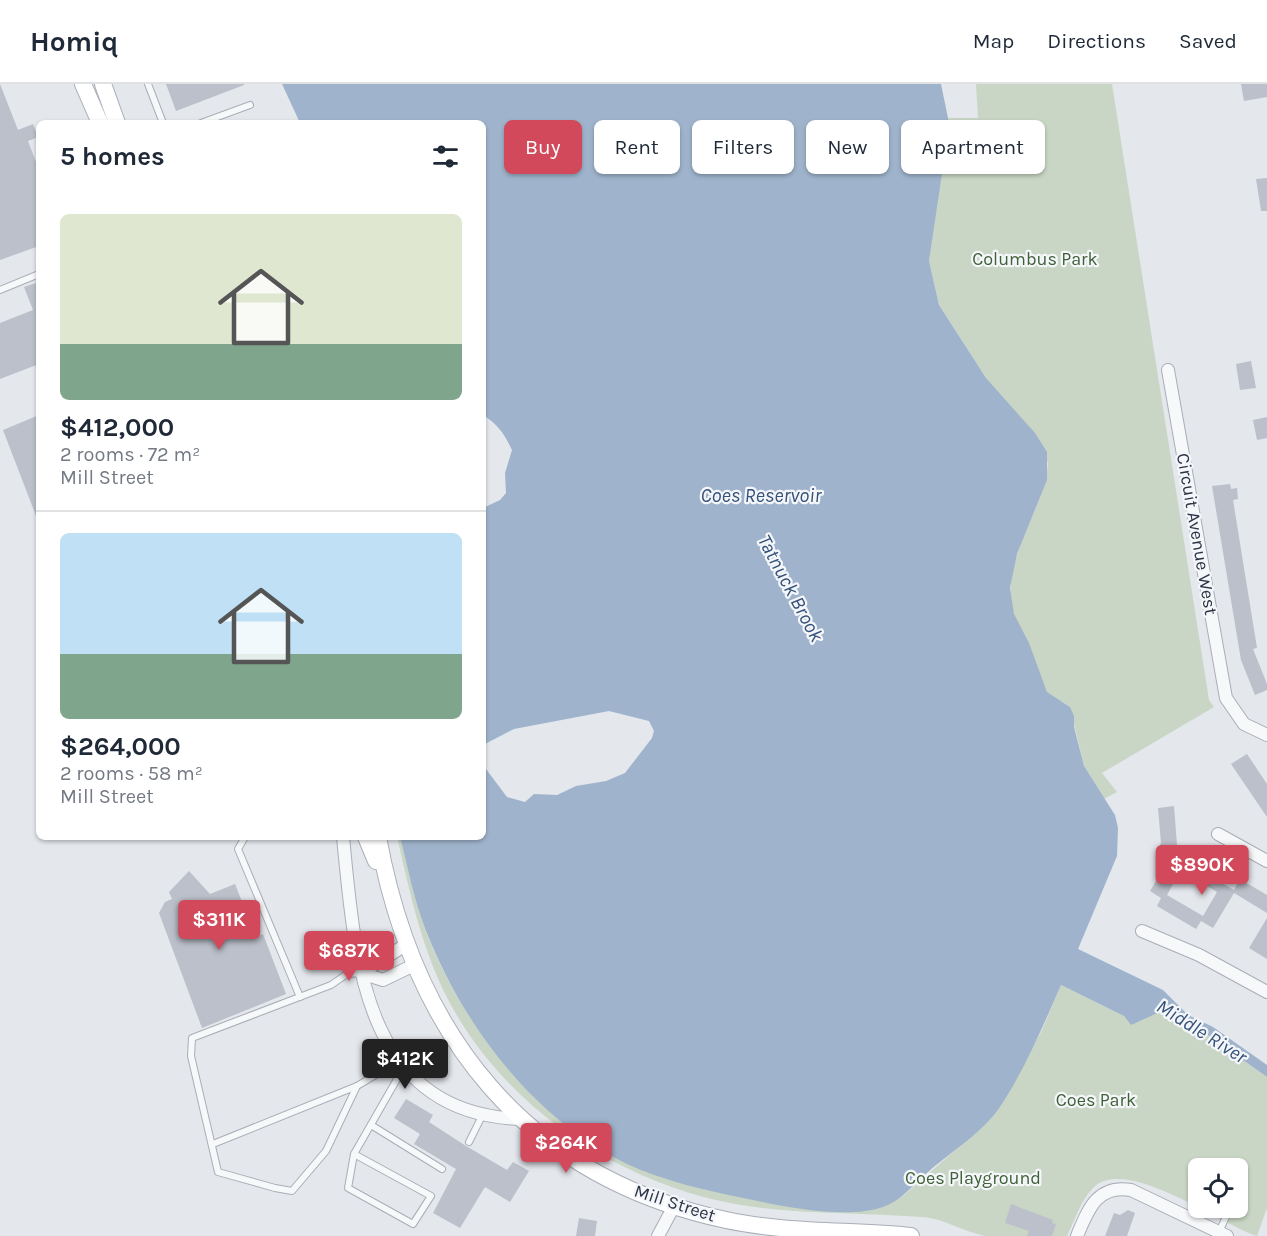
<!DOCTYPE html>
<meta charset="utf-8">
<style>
:root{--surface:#fff;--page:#f2f2f3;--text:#1f2937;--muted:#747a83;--line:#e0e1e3;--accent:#d1495b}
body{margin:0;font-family:Karla,sans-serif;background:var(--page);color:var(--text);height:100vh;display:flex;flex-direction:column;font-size:22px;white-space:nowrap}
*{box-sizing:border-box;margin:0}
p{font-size:20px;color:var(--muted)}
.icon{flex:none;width:33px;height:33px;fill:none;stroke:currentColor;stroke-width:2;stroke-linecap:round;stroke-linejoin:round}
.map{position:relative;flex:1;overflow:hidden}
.side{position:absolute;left:36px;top:36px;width:450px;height:720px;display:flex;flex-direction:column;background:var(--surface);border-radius:9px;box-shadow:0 2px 4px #0004}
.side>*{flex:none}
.top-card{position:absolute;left:504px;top:36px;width:570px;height:54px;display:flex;gap:12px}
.controls{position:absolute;left:1188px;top:1074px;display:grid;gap:12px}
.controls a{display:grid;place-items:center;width:60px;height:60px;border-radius:9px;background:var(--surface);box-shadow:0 2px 4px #0004;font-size:30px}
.price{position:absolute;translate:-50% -51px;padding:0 14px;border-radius:6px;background:var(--accent);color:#fff;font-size:20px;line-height:39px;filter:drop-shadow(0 2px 3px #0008)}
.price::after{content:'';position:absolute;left:50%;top:36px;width:18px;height:14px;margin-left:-9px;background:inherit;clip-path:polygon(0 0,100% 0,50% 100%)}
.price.active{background:#222;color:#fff}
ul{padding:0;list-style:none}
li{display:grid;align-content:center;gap:12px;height:318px;padding:0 24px}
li+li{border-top:2px solid var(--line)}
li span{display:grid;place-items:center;height:186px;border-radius:9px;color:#555}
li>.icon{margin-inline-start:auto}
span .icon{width:108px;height:108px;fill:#fffc;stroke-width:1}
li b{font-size:26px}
h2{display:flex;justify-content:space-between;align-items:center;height:72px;padding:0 24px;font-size:26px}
.pill{padding:0 21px;border-radius:9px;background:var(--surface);box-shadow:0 2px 4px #0004;font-size:21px;line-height:54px}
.pill.active{background:var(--accent);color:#fff}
header{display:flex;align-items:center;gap:36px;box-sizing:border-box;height:84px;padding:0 30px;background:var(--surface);border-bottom:2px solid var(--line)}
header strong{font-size:28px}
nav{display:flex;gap:33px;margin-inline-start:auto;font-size:21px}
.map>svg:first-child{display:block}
</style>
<header>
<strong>Homiq</strong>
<nav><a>Map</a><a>Directions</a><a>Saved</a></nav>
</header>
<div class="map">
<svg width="1267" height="1152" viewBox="0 0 1267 1152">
<rect width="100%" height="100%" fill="#e4e7ec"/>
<g fill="#c9d6c5" fill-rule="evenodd">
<path d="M 976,0 L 1112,0 L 1209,616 L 1214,623 L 1102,689 L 1117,708 L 1104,715 L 1084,682 L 1070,623 C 1063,617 1052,615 1047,608 C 1038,596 1035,575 1029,561 C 1025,550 1016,540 1013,528 C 1000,475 1043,430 1048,379 L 986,294 L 939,221 L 929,177 L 948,34 L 978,34 Z"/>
<path d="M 397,753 L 400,753 C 408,783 414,816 425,845 C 459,936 537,1039 628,1080 C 680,1104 736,1112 791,1121 L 806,1124 L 883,1123 L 903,1112 L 985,1040 L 1000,1023 L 1042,946 L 1061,901 L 1124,932 L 1162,927 L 1205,949 L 1267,993 L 1267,1124 L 1257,1152 C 1221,1141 1128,1072 1094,1103 C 1081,1115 1075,1136 1067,1152 C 1042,1152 1011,1152 986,1152 C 963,1148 944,1134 921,1133 C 859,1128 797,1131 735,1120 C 605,1096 480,1006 432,880 C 416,839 407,796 397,753 ZM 1198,1084 L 1238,1084 L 1238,1124 L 1198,1124 Z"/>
</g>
<path fill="#9fb4cc" d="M 282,0 L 941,0 L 948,34 L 948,49 L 929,177 L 939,221 L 986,294 L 1035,349 L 1047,368 L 1047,396 L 1017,470 L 1010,504 L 1014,530 L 1029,559 L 1047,608 L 1070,623 L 1074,632 L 1074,643 L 1084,682 L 1115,731 L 1118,744 L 1117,772 L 1078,865 L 1163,906 L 1188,931 L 1213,943 L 1267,981 L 1267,993 L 1205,949 L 1162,927 L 1131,941 L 1124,932 L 1061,901 C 1043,942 1025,985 1000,1023 C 982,1049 952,1067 928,1088 C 914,1100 901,1117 883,1123 C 846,1136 781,1122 743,1114 C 705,1106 663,1097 627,1080 C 533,1035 463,941 426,847 C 414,817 408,784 400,753 L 483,753 L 483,681 L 507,713 L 525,718 L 534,710 L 557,711 L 576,702 L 606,697 L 625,689 L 652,654 L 654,647 L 649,637 L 609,627 L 514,645 L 483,661 L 483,424 L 500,416 L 506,409 L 505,389 L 512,366 C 505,351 498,340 483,331 L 483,39 L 300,39 Z"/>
<g fill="#bbc0ca">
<polygon points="0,0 18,46 33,40 38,53 28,57 39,86 39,162 0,176"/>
<polygon points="166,0 244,0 244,1 176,27"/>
<polygon points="1241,0 1267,0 1267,13 1244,17"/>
<polygon points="1267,94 1267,127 1261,127 1256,95"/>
<polygon points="39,198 39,280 0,295 0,239 33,226 24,203"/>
<polygon points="1251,277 1256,304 1240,306 1236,280"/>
<polygon points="39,331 39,436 38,437 3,346"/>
<polygon points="1267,333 1267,354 1257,356 1253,336"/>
<polygon points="1230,400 1231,405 1237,404 1238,415 1233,416 1257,564 1253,565 1267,600 1267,606 1255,611 1241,576 1212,402"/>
<polygon points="1247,670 1267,700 1267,733 1231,680"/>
<polygon points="1174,722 1177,761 1171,772 1158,765 1161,759 1158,724"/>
<polygon points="1173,769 1186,776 1167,811 1203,832 1217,808 1207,802 1212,793 1234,806 1240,795 1267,811 1267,829 1234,809 1213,844 1201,837 1196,845 1157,822 1161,814 1150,807"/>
<polygon points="189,787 210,810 235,800 256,853 263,850 286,910 202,944 159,829 165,818 172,815 169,808"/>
<polygon points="1267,834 1267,875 1249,864"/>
<polygon points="406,1015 433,1031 429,1038 466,1062 507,1086 513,1078 529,1087 510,1118 485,1103 460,1144 433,1129 456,1085 414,1060 420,1050 394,1034"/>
<polygon points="1011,1120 1053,1136 1052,1139 1056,1140 1052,1152 1027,1152 1029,1147 1005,1139"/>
<polygon points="1128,1126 1135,1129 1127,1152 1105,1152 1114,1129 1120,1131"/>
<polygon points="579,1134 597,1137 595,1152 576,1152"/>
</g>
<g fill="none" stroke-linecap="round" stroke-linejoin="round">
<g stroke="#a9aeb7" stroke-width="8">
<g id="lane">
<polyline points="148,0 163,39"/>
<polyline points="201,39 250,21"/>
<polyline points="0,206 39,190"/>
<polyline points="245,753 238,765 300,913"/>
<polyline points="361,889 347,890 331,901 192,954 191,972 218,1088 275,1104 292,1107 326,1067 357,1002 399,977"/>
<polyline points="371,1041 442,1085"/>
<polyline points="469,1058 482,1032"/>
<polyline points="213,1060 357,1002"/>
<polyline points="354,1070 348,1104 413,1140 431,1112 354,1070 404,983"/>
<polyline points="1238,1108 1238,1105"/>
<polyline points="1219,1148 1230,1124"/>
</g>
</g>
<g stroke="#a9aeb7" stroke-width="14">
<g id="street">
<polyline points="1168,286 1226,614 1244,640 1267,651"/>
<polyline points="1218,750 1267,777"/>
<path d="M 343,753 C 355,874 363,1031 522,1035"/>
<polyline points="1142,847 1199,871 1267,908"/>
<polyline points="407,860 361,889 383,896 416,880"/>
<polyline points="658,1152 674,1122"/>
<path d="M 1077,1152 C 1088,1126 1097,1100 1131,1106 L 1227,1152"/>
</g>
</g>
<g stroke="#a9aeb7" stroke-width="18">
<g id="secondary">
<polyline points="83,0 100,39"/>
<polyline points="103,0 117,39"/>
<polyline points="366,753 376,777"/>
<path d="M 378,753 C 414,950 524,1093 726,1136 C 786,1149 850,1146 911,1152"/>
</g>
</g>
<use href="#lane" stroke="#f7f8fa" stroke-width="6"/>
<use href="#street" stroke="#f7f8fa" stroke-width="12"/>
<use href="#secondary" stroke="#fff" stroke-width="16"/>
</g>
<g text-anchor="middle" stroke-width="4.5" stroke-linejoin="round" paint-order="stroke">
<g font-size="18" fill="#3f6138" stroke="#f4f6f9">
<text x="1035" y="181">Columbus Park</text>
<text x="1096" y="1022">Coes Park</text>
<text x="973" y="1100">Coes Playground</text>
</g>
<g font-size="18" fill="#2b3445" stroke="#f4f6f9">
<text transform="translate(1197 450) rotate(80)" y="6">Circuit Avenue West</text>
<text transform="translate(675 1119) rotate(18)" y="6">Mill Street</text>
</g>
<g font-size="20" font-style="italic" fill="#34527a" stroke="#f4f6f9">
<text x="761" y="418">Coes Reservoir</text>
<text transform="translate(791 504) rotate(62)" y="7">Tatnuck Brook</text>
<text transform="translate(1202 947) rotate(32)" y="7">Middle River</text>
</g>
</g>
</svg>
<div class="controls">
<a><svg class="icon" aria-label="locate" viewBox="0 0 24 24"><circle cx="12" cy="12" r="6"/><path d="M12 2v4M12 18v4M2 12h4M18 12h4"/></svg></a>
</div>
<b class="price" style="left:1202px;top:812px">$890K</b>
<b class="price" style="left:219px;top:867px">$311K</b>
<b class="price" style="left:349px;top:898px">$687K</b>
<b class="price active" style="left:405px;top:1006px">$412K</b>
<b class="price" style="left:566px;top:1090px">$264K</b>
<div class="top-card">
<a class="pill active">Buy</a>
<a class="pill">Rent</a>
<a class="pill">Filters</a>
<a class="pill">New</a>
<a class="pill">Apartment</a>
</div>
<section class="side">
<h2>5 homes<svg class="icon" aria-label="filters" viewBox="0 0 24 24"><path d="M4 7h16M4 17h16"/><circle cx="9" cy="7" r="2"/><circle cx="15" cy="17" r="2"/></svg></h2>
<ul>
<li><span style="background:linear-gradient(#dfe7d0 70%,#7fa58c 0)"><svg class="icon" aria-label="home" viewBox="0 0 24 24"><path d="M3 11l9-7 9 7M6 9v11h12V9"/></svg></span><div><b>$412,000</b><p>2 rooms · 72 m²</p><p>Mill Street</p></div></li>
<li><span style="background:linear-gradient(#bfe0f5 65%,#7fa58c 0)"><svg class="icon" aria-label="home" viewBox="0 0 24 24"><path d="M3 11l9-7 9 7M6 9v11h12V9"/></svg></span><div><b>$264,000</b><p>2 rooms · 58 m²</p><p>Mill Street</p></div></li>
</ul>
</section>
</div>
